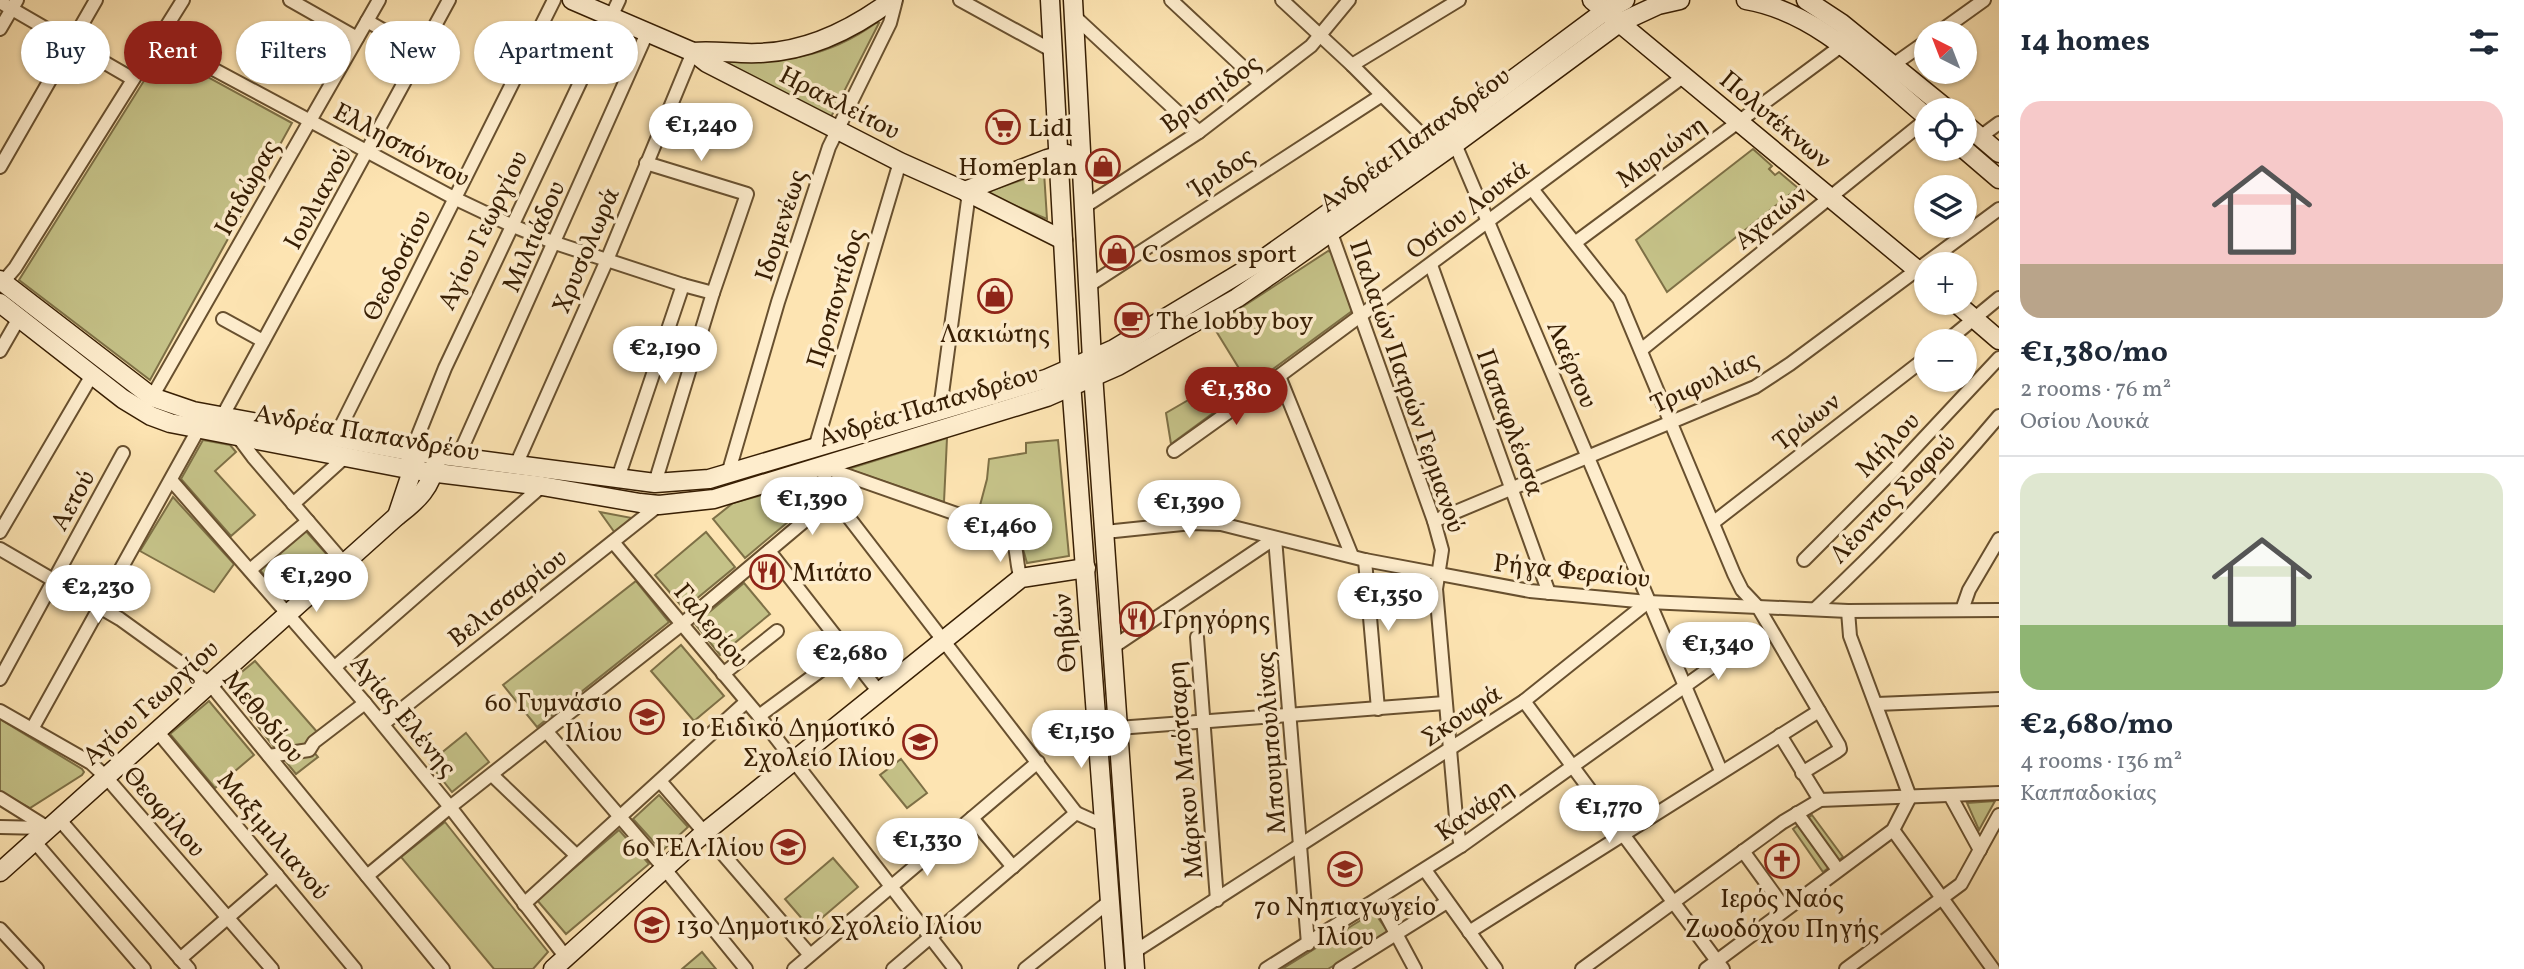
<!DOCTYPE html>
<meta charset="utf-8">
<style>
:root{--surface:#fff;--page:#f6f6f7;--text:#1f2937;--muted:#747a83;--line:#e0e1e3;--accent:#8f2418}
body{margin:0;font-family:Vollkorn,serif;background:var(--page);color:var(--text);height:100vh;display:flex;flex-direction:column;font-size:26px;white-space:nowrap}
*{box-sizing:border-box;margin:0}
p{font-size:23px;color:var(--muted)}
.icon{flex:none;width:38px;height:38px;fill:none;stroke:currentColor;stroke-width:2;stroke-linecap:round;stroke-linejoin:round}
.map{position:relative;flex:1;overflow:hidden}
.drawer{display:flex;flex-direction:column;background:var(--surface);width:525px}
.drawer>*{flex:none}
.guide{position:absolute;left:21px;top:21px;width:665px;height:63px;display:flex;gap:14px}
.needle{width:46px;rotate:318deg}
.fabs{position:absolute;left:1914px;top:21px;display:grid;gap:14px}
.fabs a{display:grid;place-items:center;width:63px;height:63px;border-radius:50%;background:var(--surface);box-shadow:0 2px 5px #0004;font-size:35px}
.price{position:absolute;translate:-50% -60px;padding:0 16px;border-radius:24px;background:#fff;color:#222;font-size:23px;line-height:46px;filter:drop-shadow(0 2px 4px #0008)}
.price::after{content:'';position:absolute;left:50%;top:42px;width:21px;height:16px;margin-left:-10px;background:inherit;clip-path:polygon(0 0,100% 0,50% 100%)}
.price.current{background:var(--accent);color:#fff}
ul{padding:0;list-style:none}
li{display:grid;align-content:center;gap:14px;height:371px;padding:0 21px}
li+li{border-top:2px solid var(--line)}
li span{display:grid;place-items:center;height:217px;border-radius:21px;color:#555}
li>.icon{margin-inline-start:auto}
span .icon{width:126px;height:126px;fill:#fffc;stroke-width:1}
li b{font-size:30px}
h2{display:flex;justify-content:space-between;align-items:center;height:84px;padding:0 21px;font-size:30px}
.pill{padding:0 24px;border-radius:32px;background:var(--surface);box-shadow:0 2px 5px #0004;font-size:24px;line-height:63px}
.pill.current{background:var(--accent);color:#fff}
main{display:flex;flex:1;min-height:0}
.map>svg:first-child{display:block}
</style>
<main>
<div class="map">
<svg width="1999" height="969" viewBox="0 0 1999 969">
<rect width="100%" height="100%" fill="#fde4b2"/>
<filter id="stains"><feTurbulence type="fractalNoise" baseFrequency=".00286" numOctaves="4"/><feColorMatrix values="0 0 0 0 .2 0 0 0 0 .09 0 0 0 0 .02 0 0 0 .5 -.17"/></filter>
<radialGradient id="worn" r=".72"><stop offset=".6" stop-color="#630" stop-opacity="0"/><stop offset="1" stop-color="#630" stop-opacity=".3"/></radialGradient>
<g fill="#c5c288" stroke="#7e7046" stroke-width="2">
<path d="M 876,23 L 879,23 L 830,119 L 723,61 L 723,59 C 782,64 827,58 876,23 Z"/>
<polygon points="162,52 292,123 150,380 19,280"/>
<polygon points="1753,149 1772,166 1769,169 1775,175 1779,172 1798,188 1667,292 1636,240"/>
<polygon points="1044,172 1047,219 987,194 987,192"/>
<polygon points="1328,251 1332,252 1352,311 1171,444 1166,413 1240,370 1213,326"/>
<polygon points="947,438 944,502 848,469"/>
<polygon points="203,440 230,445 236,452 215,471 255,515 231,536 181,479"/>
<polygon points="1058,440 1069,556 1027,563 1017,528 1013,523 978,513 987,479 989,459 1026,453 1026,443"/>
<polygon points="809,482 820,495 745,558 713,519 733,503"/>
<polygon points="173,497 234,564 214,592 140,551"/>
<polygon points="600,512 632,518 615,533"/>
<polygon points="304,529 330,558 284,598 259,569"/>
<polygon points="706,532 735,567 684,609 655,575"/>
<polygon points="636,581 669,622 537,727 503,685"/>
<polygon points="744,583 770,614 720,655 695,624"/>
<polygon points="681,645 724,696 694,721 651,671"/>
<polygon points="255,661 318,733 307,743 277,751 226,685"/>
<polygon points="209,701 254,755 215,788 170,734"/>
<polygon points="0,719 82,769 84,772 82,775 30,808 0,791"/>
<polygon points="466,733 489,762 452,792 429,763"/>
<polygon points="312,750 318,757 296,774 282,757"/>
<polygon points="901,759 927,793 907,808 880,775"/>
<polygon points="659,795 688,827 662,851 633,819"/>
<polygon points="1995,801 1979,830 1967,803"/>
<polygon points="1812,815 1843,857 1823,872 1793,829"/>
<polygon points="445,822 548,952 533,969 494,969 401,857"/>
<polygon points="619,830 649,864 566,934 537,900"/>
<polygon points="833,858 858,887 810,928 785,899"/>
<polygon points="1374,912 1388,932 1328,969 1282,969"/>
<polygon points="702,952 716,969 682,969"/>
</g>
<g fill="none" stroke-linecap="round" stroke-linejoin="round">
<g stroke="#68502f" stroke-width="16">
<g id="street">
<polyline points="290,0 357,38"/>
<polyline points="960,0 1053,51"/>
<polyline points="1171,0 1261,84"/>
<polyline points="1282,0 1352,65 1429,142"/>
<polyline points="0,2 133,79"/>
<polyline points="1074,16 1199,132"/>
<polyline points="367,21 397,38"/>
<polyline points="0,29 17,0"/>
<polyline points="1938,33 1984,0"/>
<polyline points="159,40 454,198 513,226 555,243 683,285 713,293"/>
<polyline points="1352,65 1459,0"/>
<polyline points="1893,65 1927,41"/>
<polyline points="1980,137 1999,123"/>
<polyline points="1455,144 1721,771"/>
<polyline points="646,163 747,194 713,293 655,483"/>
<polyline points="0,167 96,0"/>
<polyline points="1532,189 1619,299 1734,574 1742,590 1758,607 1839,745 1840,749 1836,752 1802,773"/>
<polyline points="1084,207 1199,132 1311,46 1349,0"/>
<polyline points="1331,233 1434,521 1442,550 1436,589 1457,829 1461,846"/>
<polyline points="1576,242 1841,46"/>
<polyline points="1431,265 1549,593"/>
<polyline points="3,282 15,268 183,0"/>
<polyline points="1088,286 1382,95"/>
<polyline points="223,319 263,341"/>
<polyline points="1947,341 1999,298"/>
<polyline points="1641,350 1927,119"/>
<polyline points="0,351 19,318"/>
<polyline points="1279,376 1352,556"/>
<polyline points="152,397 379,0"/>
<polyline points="940,409 968,200 965,191"/>
<polyline points="222,417 449,0"/>
<polyline points="238,437 253,457 344,563"/>
<polyline points="335,438 554,0"/>
<polyline points="815,448 900,162"/>
<polyline points="1174,451 1279,376 1684,76"/>
<polyline points="458,457 647,33"/>
<polyline points="409,458 445,368 619,0"/>
<polyline points="516,465 607,260 693,52"/>
<polyline points="820,465 833,497 1076,813"/>
<path d="M 820,466 L 1008,532 C 1019,544 1015,564 1021,578"/>
<polyline points="728,474 778,302 829,147 890,23 896,0"/>
<polyline points="618,478 683,285"/>
<polyline points="171,480 365,703 450,807 565,956"/>
<polyline points="293,504 345,457"/>
<polyline points="1434,521 1755,387 1790,364 1999,209"/>
<polyline points="1714,522 1927,357"/>
<polyline points="0,532 92,375"/>
<polyline points="1105,532 1192,523 1221,524 1365,560 1530,591 1648,602 1848,611 1999,610"/>
<polyline points="1275,538 1308,944"/>
<polyline points="613,542 759,716 955,969"/>
<polyline points="0,549 120,619 210,684 443,969"/>
<polyline points="769,551 879,692"/>
<polyline points="1365,560 1378,709"/>
<polyline points="1804,560 1898,466 1999,358"/>
<polyline points="250,570 308,521"/>
<path d="M 1815,609 C 1882,546 1940,486 1999,416"/>
<polyline points="1962,610 1969,590 1999,539"/>
<polyline points="1848,611 1850,636 1910,797"/>
<polyline points="1197,637 1217,900"/>
<polyline points="1113,647 1275,538"/>
<polyline points="335,667 542,486"/>
<polyline points="723,674 777,631"/>
<polyline points="0,679 123,453"/>
<polyline points="1524,701 1723,969"/>
<polyline points="1877,704 1999,699"/>
<polyline points="0,711 91,763 106,777 272,969"/>
<polyline points="759,716 847,651"/>
<polyline points="383,724 659,505"/>
<polyline points="1118,728 1445,703"/>
<polyline points="32,729 198,430"/>
<polyline points="157,731 355,969"/>
<polyline points="547,732 664,868 746,969"/>
<polyline points="1780,735 1820,800"/>
<polyline points="269,756 309,750 314,742 365,703"/>
<polyline points="492,775 577,856"/>
<polyline points="660,781 810,955"/>
<polyline points="1951,797 1980,850"/>
<polyline points="0,798 48,828"/>
<polyline points="1076,813 1105,826"/>
<polyline points="1797,813 1838,870"/>
<polyline points="972,818 1013,867"/>
<polyline points="59,819 189,969"/>
<polyline points="0,827 45,828"/>
<polyline points="1893,830 1993,969"/>
<polyline points="34,841 144,969"/>
<polyline points="1743,851 1785,909"/>
<polyline points="1425,870 1496,969"/>
<polyline points="367,876 450,807 682,624 833,497"/>
<polyline points="1378,900 1415,969"/>
<polyline points="524,904 746,702"/>
<polyline points="0,929 37,969"/>
<polyline points="1469,932 1819,711"/>
<polyline points="1134,952 1524,701 1648,602"/>
<polyline points="180,959 277,875"/>
<polyline points="794,969 1038,762"/>
<polyline points="893,969 1076,813"/>
<polyline points="1025,969 1110,901"/>
<polyline points="1266,969 1461,846 1734,651"/>
<polyline points="1340,969 1447,902"/>
<polyline points="1582,969 1783,822 1820,800 1999,793"/>
<polyline points="1706,969 1893,830 1910,797"/>
<polyline points="1846,969 1961,884 1999,815"/>
</g>
</g>
<g stroke="#371e03" stroke-width="21">
<g id="secondary">
<path d="M 572,0 L 693,52 C 715,50 736,54 758,53 C 808,52 853,29 892,0"/>
<polyline points="1050,0 1070,369 1115,969"/>
<polyline points="1073,0 1092,360 1135,969"/>
<polyline points="1592,0 1927,278"/>
<path d="M 1746,0 C 1818,12 1873,72 1927,117"/>
<polyline points="1806,0 1841,23 1948,110"/>
<polyline points="693,52 707,63 900,162 965,191 1063,240"/>
<polyline points="1965,124 1999,153"/>
<polyline points="1964,149 1999,179"/>
<polyline points="965,191 1047,159 1067,154"/>
<polyline points="0,280 152,397 193,411 403,450 655,483 709,479 1046,379 1114,349 1262,260 1429,142 1605,11 1625,0"/>
<polyline points="0,303 123,399 151,416 170,423 413,470 542,486 640,503 659,505 714,499 1047,397 1118,366 1237,298 1273,273 1455,144 1619,23 1658,5 1680,0"/>
<polyline points="1956,303 1999,340"/>
<polyline points="397,516 416,459"/>
<path d="M 0,872 L 397,516 C 417,501 432,487 436,461"/>
<polyline points="553,969 704,833 1021,578 1086,568"/>
</g>
</g>
<use href="#street" stroke="#feedcd" stroke-width="12"/>
<use href="#secondary" stroke="#feedcd" stroke-width="18"/>
</g>
<defs>
<g id="supermarket-ring" transform="scale(1.75)"><circle r="9.5" fill="#feedcd" stroke="#8f2418" stroke-width="1.5"/><path d="M-6-5.5h2.5l.6 2H6L4.5 2H-2.5L-4.4-4H-6ZM-1.5 3.2a1.3 1.3 0 1 0 .1 0ZM3 3.2a1.3 1.3 0 1 0 .1 0Z" fill="#8f2418"/></g>
<g id="shop-ring" transform="scale(1.75)"><circle r="9.5" fill="#feedcd" stroke="#8f2418" stroke-width="1.5"/><path d="M-5-2.5h2.3a2.7 3.5 0 0 1 5.4 0H5L5.5 6h-11ZM-1.5-2.5h3a1.5 2.3 0 0 0-3 0Z" fill="#8f2418"/></g>
<g id="cafe-ring" transform="scale(1.75)"><circle r="9.5" fill="#feedcd" stroke="#8f2418" stroke-width="1.5"/><path d="M-5.5-4.5H6V0H3Q3 3.5 0 3.5H-2.5Q-5.5 3.5-5.5 0ZM3-3.2v2h1.7v-2ZM-6 4.5H4V6H-6Z" fill="#8f2418"/></g>
<g id="restaurant-ring" transform="scale(1.75)"><circle r="9.5" fill="#feedcd" stroke="#8f2418" stroke-width="1.5"/><path d="M-5-6h1v4h1v-4h1v4h1v-4h1v5L-1.5 .5V6h-2V.5L-5-1ZM5-6V6H3V1.5H1.5Q1.5-4 5-6Z" fill="#8f2418"/></g>
<g id="school-ring" transform="scale(1.75)"><circle r="9.5" fill="#feedcd" stroke="#8f2418" stroke-width="1.5"/><path d="M0-5L7-2L0 1L-7-2ZM-4 1L0 2.5L4 1V4Q0 6-4 4Z" fill="#8f2418"/></g>
<g id="church-ring" transform="scale(1.75)"><circle r="9.5" fill="#feedcd" stroke="#8f2418" stroke-width="1.5"/><path d="M-1.2-6h2.4v3.5h3.3v2.4h-3.3V6h-2.4V-.1h-3.3v-2.4h3.3Z" fill="#8f2418"/></g>
</defs>
<g fill-rule="evenodd">
<use href="#supermarket-ring" x="1003" y="127"/>
<use href="#shop-ring" x="1103" y="166"/>
<use href="#shop-ring" x="1117" y="253"/>
<use href="#shop-ring" x="995" y="296"/>
<use href="#cafe-ring" x="1132" y="320"/>
<use href="#restaurant-ring" x="767" y="572"/>
<use href="#restaurant-ring" x="1137" y="619"/>
<use href="#school-ring" x="647" y="717"/>
<use href="#school-ring" x="920" y="742"/>
<use href="#school-ring" x="788" y="847"/>
<use href="#church-ring" x="1782" y="861"/>
<use href="#school-ring" x="1345" y="869"/>
<use href="#school-ring" x="652" y="925"/>
</g>
<g text-anchor="middle" stroke-width="7" stroke-linejoin="round" paint-order="stroke">
<g font-size="26" fill="#371e03" stroke="#feedcd">
<text transform="translate(1210 93) rotate(-36)" y="9">Βρισηίδος</text>
<text transform="translate(840 102) rotate(27)" y="9">Ηρακλείτου</text>
<text transform="translate(1776 119) rotate(40)" y="9">Πολυτέκνων</text>
<text transform="translate(1414 139) rotate(-36)" y="9">Ανδρέα Παπανδρέου</text>
<text transform="translate(402 144) rotate(28)" y="9">Ελλησπόντου</text>
<text transform="translate(1661 151) rotate(-36)" y="9">Μυριώνη</text>
<text transform="translate(1222 171) rotate(-33)" y="9">Ίριδος</text>
<text transform="translate(246 187) rotate(-61)" y="9">Ισιδώρας</text>
<text transform="translate(317 198) rotate(-61)" y="9">Ιουλιανού</text>
<text transform="translate(1467 209) rotate(-37)" y="9">Οσίου Λουκά</text>
<text transform="translate(1770 217) rotate(-39)" y="9">Αχαιών</text>
<text transform="translate(780 225) rotate(-72)" y="9">Ιδομενέως</text>
<text transform="translate(482 230) rotate(-64)" y="9">Αγίου Γεωργίου</text>
<text transform="translate(533 236) rotate(-66)" y="9">Μιλτιάδου</text>
<text transform="translate(585 250) rotate(-67)" y="9">Χρυσολωρά</text>
<text transform="translate(396 265) rotate(-63)" y="9">Θεοδοσίου</text>
<text transform="translate(835 298) rotate(-73)" y="9">Προποντίδος</text>
<text transform="translate(1573 364) rotate(67)" y="9">Λαέρτου</text>
<text transform="translate(1704 381) rotate(-25)" y="9">Τριφυλίας</text>
<text transform="translate(1408 386) rotate(71)" y="9">Παλαιών Πατρών Γερμανού</text>
<text transform="translate(928 405) rotate(-17)" y="9">Ανδρέα Παπανδρέου</text>
<text transform="translate(1806 421) rotate(-38)" y="9">Τρώων</text>
<text transform="translate(1511 422) rotate(70)" y="9">Παπαφλέσσα</text>
<text transform="translate(367 432) rotate(10)" y="9">Ανδρέα Παπανδρέου</text>
<text transform="translate(1887 444) rotate(-46)" y="9">Μήλου</text>
<text transform="translate(1892 498) rotate(-46)" y="9">Λέοντος Σοφού</text>
<text transform="translate(72 500) rotate(-61)" y="9">Αετού</text>
<text transform="translate(1572 570) rotate(6)" y="9">Ρήγα Φεραίου</text>
<text transform="translate(507 597) rotate(-38)" y="9">Βελισσαρίου</text>
<text transform="translate(712 625) rotate(50)" y="9">Γαλερίου</text>
<text transform="translate(1064 633) rotate(-94)" y="9">Θηβών</text>
<text transform="translate(150 702) rotate(-42)" y="9">Αγίου Γεωργίου</text>
<text transform="translate(404 715) rotate(50)" y="9">Αγίας Ελένης</text>
<text transform="translate(1461 715) rotate(-34)" y="9">Σκουφά</text>
<text transform="translate(264 716) rotate(50)" y="9">Μεθοδίου</text>
<text transform="translate(1270 743) rotate(-94)" y="9">Μπουμπουλίνας</text>
<text transform="translate(1184 770) rotate(-95)" y="9">Μάρκου Μπότσαρη</text>
<text transform="translate(1474 809) rotate(-35)" y="9">Κανάρη</text>
<text transform="translate(165 811) rotate(49)" y="9">Θεοφίλου</text>
<text transform="translate(274 835) rotate(50)" y="9">Μαξιμιλιανού</text>
</g>
<g font-size="26" fill="#371e03" stroke="#feedcd" text-anchor="start">
<text x="1028" y="136">Lidl</text>
<text x="1078" y="175" text-anchor="end">Homeplan</text>
<text x="1142" y="262">Cosmos sport</text>
<text x="1156" y="329">The lobby boy</text>
<text x="995" y="342" text-anchor="middle">Λακιώτης</text>
<text x="792" y="581">Μιτάτο</text>
<text x="1162" y="628">Γρηγόρης</text>
<text x="622" y="711" text-anchor="end">6ο Γυμνάσιο<tspan x="622" dy="30">Ιλίου</tspan></text>
<text x="895" y="736" text-anchor="end">1ο Ειδικό Δημοτικό<tspan x="895" dy="30">Σχολείο Ιλίου</tspan></text>
<text x="764" y="856" text-anchor="end">6ο ΓΕΛ Ιλίου</text>
<text x="1782" y="907" text-anchor="middle">Ιερός Ναός<tspan x="1782" dy="30">Ζωοδόχου Πηγής</tspan></text>
<text x="1345" y="915" text-anchor="middle">7ο Νηπιαγωγείο<tspan x="1345" dy="30">Ιλίου</tspan></text>
<text x="676" y="934">13ο Δημοτικό Σχολείο Ιλίου</text>
</g>
</g>
<rect width="100%" height="100%" filter="url(#stains)"/>
<rect width="100%" height="100%" fill="url(#worn)"/>
</svg>
<div class="fabs">
<a><svg class="needle" viewBox="-14 -14 28 28"><path d="M0-13l5 13h-10z" fill="#e53935"/><path d="M0 13l5-13h-10z" fill="#747a83"/></svg></a>
<a><svg class="icon" aria-label="locate" viewBox="0 0 24 24"><circle cx="12" cy="12" r="6"/><path d="M12 2v4M12 18v4M2 12h4M18 12h4"/></svg></a>
<a><svg class="icon" aria-label="layers" viewBox="0 0 24 24"><path d="M12 4l9 5-9 5-9-5zM3 14l9 5 9-5"/></svg></a>
<a>+</a>
<a>−</a>
</div>
<b class="price" style="left:701px;top:163px">€1,240</b>
<b class="price" style="left:665px;top:386px">€2,190</b>
<b class="price current" style="left:1236px;top:427px">€1,380</b>
<b class="price" style="left:812px;top:537px">€1,390</b>
<b class="price" style="left:1189px;top:540px">€1,390</b>
<b class="price" style="left:1000px;top:564px">€1,460</b>
<b class="price" style="left:316px;top:614px">€1,290</b>
<b class="price" style="left:98px;top:625px">€2,230</b>
<b class="price" style="left:1388px;top:633px">€1,350</b>
<b class="price" style="left:1718px;top:682px">€1,340</b>
<b class="price" style="left:850px;top:691px">€2,680</b>
<b class="price" style="left:1081px;top:770px">€1,150</b>
<b class="price" style="left:1609px;top:845px">€1,770</b>
<b class="price" style="left:927px;top:878px">€1,330</b>
<div class="guide">
<a class="pill">Buy</a>
<a class="pill current">Rent</a>
<a class="pill">Filters</a>
<a class="pill">New</a>
<a class="pill">Apartment</a>
</div>
</div>
<section class="drawer">
<h2>14 homes<svg class="icon" aria-label="filters" viewBox="0 0 24 24"><path d="M4 7h16M4 17h16"/><circle cx="9" cy="7" r="2"/><circle cx="15" cy="17" r="2"/></svg></h2>
<ul>
<li><span style="background:linear-gradient(#f6c9c9 75%,#b9a48a 0)"><svg class="icon" aria-label="home" viewBox="0 0 24 24"><path d="M3 11l9-7 9 7M6 9v11h12V9"/></svg></span><div><b>€1,380/mo</b><p>2 rooms · 76 m²</p><p>Οσίου Λουκά</p></div></li>
<li><span style="background:linear-gradient(#dfe7d0 70%,#8fb573 0)"><svg class="icon" aria-label="home" viewBox="0 0 24 24"><path d="M3 11l9-7 9 7M6 9v11h12V9"/></svg></span><div><b>€2,680/mo</b><p>4 rooms · 136 m²</p><p>Καππαδοκίας</p></div></li>
</ul>
</section>
</main>
